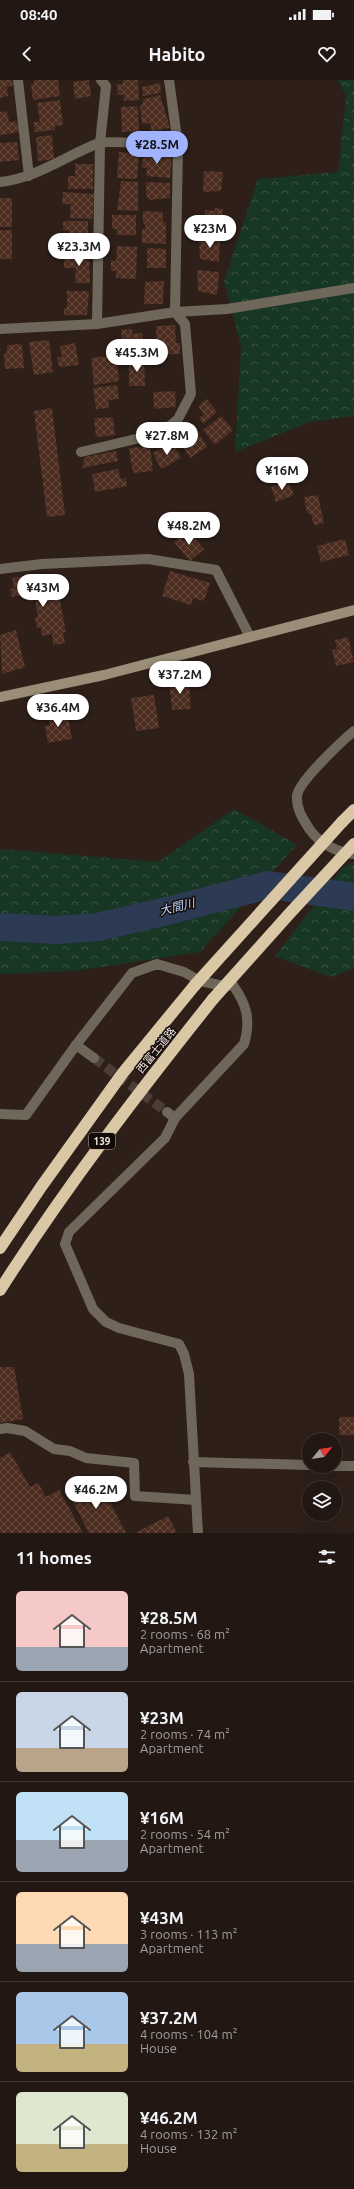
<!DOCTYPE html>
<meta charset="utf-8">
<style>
:root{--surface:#221713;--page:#2e2421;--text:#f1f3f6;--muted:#a29fa0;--line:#3f3633;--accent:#a1b3fd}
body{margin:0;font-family:Ubuntu,"Noto Sans JP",sans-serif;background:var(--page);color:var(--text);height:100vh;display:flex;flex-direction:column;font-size:15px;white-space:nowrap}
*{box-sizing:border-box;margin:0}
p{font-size:13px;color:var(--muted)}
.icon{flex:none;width:22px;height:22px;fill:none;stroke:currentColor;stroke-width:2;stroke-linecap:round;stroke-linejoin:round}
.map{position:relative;height:1453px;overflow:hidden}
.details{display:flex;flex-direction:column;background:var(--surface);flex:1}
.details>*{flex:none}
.needle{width:26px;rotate:60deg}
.controls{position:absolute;left:302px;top:1353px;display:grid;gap:8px}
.controls a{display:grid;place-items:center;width:40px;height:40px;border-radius:50%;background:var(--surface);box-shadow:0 4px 16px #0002,0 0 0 1px var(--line);font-size:20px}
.price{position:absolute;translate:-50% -34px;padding:0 9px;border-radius:14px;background:#fff;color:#222;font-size:13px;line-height:26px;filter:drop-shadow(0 1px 2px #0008)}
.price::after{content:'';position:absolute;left:50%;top:24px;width:12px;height:9px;margin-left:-6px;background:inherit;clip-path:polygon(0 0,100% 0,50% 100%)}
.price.current{background:var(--accent);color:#111}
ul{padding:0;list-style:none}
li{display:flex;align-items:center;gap:12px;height:100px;padding:0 16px}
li+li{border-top:1px solid var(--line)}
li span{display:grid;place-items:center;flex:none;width:112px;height:80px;border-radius:6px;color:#555}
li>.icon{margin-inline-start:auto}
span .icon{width:48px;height:48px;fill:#fffc;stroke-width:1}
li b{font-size:17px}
h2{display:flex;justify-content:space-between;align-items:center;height:48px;padding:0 16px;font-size:17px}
.status{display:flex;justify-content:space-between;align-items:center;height:28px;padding:0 20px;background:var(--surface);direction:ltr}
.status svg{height:11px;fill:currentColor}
header{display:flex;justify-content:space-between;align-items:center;height:52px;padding:0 16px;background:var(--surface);font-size:18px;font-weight:700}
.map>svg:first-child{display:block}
</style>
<div class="status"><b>08:40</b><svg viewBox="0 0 49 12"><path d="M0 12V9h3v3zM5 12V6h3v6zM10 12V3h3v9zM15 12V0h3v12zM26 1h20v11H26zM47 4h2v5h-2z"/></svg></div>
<header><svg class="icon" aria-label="back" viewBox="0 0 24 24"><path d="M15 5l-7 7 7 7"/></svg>Habito<svg class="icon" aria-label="heart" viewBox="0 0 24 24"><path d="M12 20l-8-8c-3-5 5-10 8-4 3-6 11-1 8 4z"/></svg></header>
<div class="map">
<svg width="354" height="1453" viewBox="0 0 354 1453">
<defs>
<pattern id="forest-crowns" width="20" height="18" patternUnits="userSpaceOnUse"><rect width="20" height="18" fill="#183624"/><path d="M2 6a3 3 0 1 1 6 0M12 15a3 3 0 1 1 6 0" fill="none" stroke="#3a5344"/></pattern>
<pattern id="building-cross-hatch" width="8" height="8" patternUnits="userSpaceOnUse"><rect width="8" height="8" fill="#4c2d20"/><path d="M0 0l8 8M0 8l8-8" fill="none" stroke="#664b40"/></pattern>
</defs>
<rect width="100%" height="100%" fill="#2e1f19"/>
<g fill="url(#forest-crowns)">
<polygon points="338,0 354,0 354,336 310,342 235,372 241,266 224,201 258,99 338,92 346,16"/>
<polygon points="234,729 297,765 200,872 75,891 0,894 0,769 158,782"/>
<polygon points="354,782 354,888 331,897 275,876 343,787"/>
</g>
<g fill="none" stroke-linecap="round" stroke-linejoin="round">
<polyline stroke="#2c3a54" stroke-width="28" points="0,847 57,850 98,847 167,831 268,805 354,817"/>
</g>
<g fill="url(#building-cross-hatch)">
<polygon points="0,0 12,0 13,6 7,7 8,16 0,18"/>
<polygon points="34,0 58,0 60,16 33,20 31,4 34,4"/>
<polygon points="89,0 91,16 75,19 73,2"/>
<polygon points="123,0 138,0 139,20 124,21 124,15 118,15 117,4 123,4"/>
<polygon points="160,3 161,13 143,16 142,7"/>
<polygon points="160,15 170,48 152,51 150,43 142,44 140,25 143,24 143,19"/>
<polygon points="60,20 63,45 55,46 55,50 35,52 33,42 40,42 37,23"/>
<polygon points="138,26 139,51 122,52 121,27"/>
<polygon points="7,31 9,42 17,41 19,52 0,55 0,32"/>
<polygon points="52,55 54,79 38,81 36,57"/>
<polygon points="17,62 19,80 0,82 0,63"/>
<polygon points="119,72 139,74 137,99 117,98"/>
<polygon points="144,72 169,74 169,76 172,77 170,98 146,96 147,88 142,87"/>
<polygon points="75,84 93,84 93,109 68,109 68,96 75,96"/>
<polygon points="204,91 223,92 221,111 203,112"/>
<polygon points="121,101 138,102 138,131 117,130"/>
<polygon points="146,102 170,103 170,118 149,120 146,114"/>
<polygon points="63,112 94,114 93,139 70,138 71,124 62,124"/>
<rect x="0" y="118" width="12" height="29"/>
<polygon points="215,128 223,129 221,153 203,153 205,130 214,131"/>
<polygon points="143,131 163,132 163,142 166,142 166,164 142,163 142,149 145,149 145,144 143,143"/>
<polygon points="112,135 136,135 136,155 117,155 117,149 112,149"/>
<polygon points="63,141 88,141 88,159 79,158 79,165 68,164 69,151 63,150"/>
<rect x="0" y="150" width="12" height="29"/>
<polygon points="199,158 220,159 219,182 200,179"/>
<polygon points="117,166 137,167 136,199 116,198 116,191 111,191 111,180 116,181"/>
<polygon points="147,168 166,169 166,188 147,188"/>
<polygon points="64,174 89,175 90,203 75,203 76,188 64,188"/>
<polygon points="197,190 219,192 217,215 198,211"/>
<polygon points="164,201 163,224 144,224 145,202"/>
<polygon points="67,211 89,211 87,235 64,235 64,228 67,228"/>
<polygon points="175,245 176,263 180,263 180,274 157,275 156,246"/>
<polygon points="132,249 132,254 142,253 145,274 124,276 121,250"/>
<polygon points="49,260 53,292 34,295 29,262"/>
<polygon points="75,263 79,285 59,287 57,277 62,277 60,266"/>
<polygon points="22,264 24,288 5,289 4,273 7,273 7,265"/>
<polygon points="109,276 109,282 117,281 119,301 94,305 91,278"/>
<polygon points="144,278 145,306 129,306 129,284 132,284 132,279"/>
<polygon points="117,305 119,319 108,320 109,328 96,329 93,308"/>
<polygon points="175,311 176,327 154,329 153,312"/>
<polygon points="207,319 217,332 203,344 199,338 204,334 198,326"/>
<polygon points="52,328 65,435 47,437 34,331"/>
<polygon points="221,336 233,350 215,365 203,350"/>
<polygon points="113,337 115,355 96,357 94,338"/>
<polygon points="194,344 207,367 190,378 181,364 184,362 179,353"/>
<polygon points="173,362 181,378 161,389 153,373"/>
<polygon points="150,366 153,391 133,393 129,368"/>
<polygon points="116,371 118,381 82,388 85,377"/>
<polygon points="118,389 121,399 126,398 127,406 95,412 92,394"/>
<polygon points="288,401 294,415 276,422 271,407"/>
<polygon points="318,415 324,443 314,445 311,434 307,433 304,417"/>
<polygon points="188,450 204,469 190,481 174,462"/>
<polygon points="345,459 349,475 321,482 317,466"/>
<polygon points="170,491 210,503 204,521 193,518 191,525 162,516"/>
<polygon points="25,496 27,502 44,499 45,506 41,507 43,519 59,516 66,552 63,552 65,563 53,565 52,554 42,556 41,548 37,548 35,537 38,537 35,520 28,522 26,515 12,517 10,509 14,508 12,498"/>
<polygon points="16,550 25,587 2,594 0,555"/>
<polygon points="348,557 354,582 336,586 332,570 337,569 335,560"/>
<polygon points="182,598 182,603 189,605 191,629 172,630 169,599"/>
<polygon points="154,615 159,648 136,651 131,618"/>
<polygon points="67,632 72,659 48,663 45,646 50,645 48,635"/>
<polygon points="0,1287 14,1287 23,1339 0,1343"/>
<rect x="339" y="1337" width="15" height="18"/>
<polygon points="10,1372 30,1407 38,1403 46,1417 59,1410 83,1453 0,1453 0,1378"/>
<polygon points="83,1401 88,1411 101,1405 126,1453 89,1453 69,1414 79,1408 77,1405"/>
<polygon points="168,1436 177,1453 135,1453"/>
</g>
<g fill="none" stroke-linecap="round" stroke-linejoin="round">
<polyline stroke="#4b3d37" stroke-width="10" stroke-dasharray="10 5" stroke-linecap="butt" points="94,978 167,1032"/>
<g stroke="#6f675a" stroke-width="10">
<polyline points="18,0 29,96"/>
<polyline points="169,0 178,65"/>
<path d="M 0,102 C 37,98 65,76 99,63 C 109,60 164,65 178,65 L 175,232 L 185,244 L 191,314 L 178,339 L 161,353 L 81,372"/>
<polyline points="97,244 100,63 106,6 101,0"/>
<polyline points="0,249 97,244 175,232 227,229 354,208"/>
<polyline points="0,489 42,484 148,479 216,490 250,557"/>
<path d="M 354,651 C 342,661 298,702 297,716 C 296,729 303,739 310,750 C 319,763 338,773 354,774"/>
<polyline points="76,965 94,978"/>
<polyline points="167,1032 175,1038"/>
<path d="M 0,1034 L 26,1035 L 76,965 L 132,893 L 157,884 L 184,892 L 200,901 L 224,906 L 233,905 C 247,925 251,940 244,964 L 175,1038 L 165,1058 L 69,1152 L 65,1164 L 93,1229 L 106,1242 L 119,1248 L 179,1264 L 184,1274 L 189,1294 L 198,1453"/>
<polyline points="0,1349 7,1348 25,1351 54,1369 70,1371 86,1378 134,1383 135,1416 196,1420"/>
<polyline points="193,1382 309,1385"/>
<polyline points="335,1386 354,1386"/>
</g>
<polyline stroke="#9a8e78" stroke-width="10" points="0,617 104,595 354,530"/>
<g stroke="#dac7a5" stroke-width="12">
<polyline points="342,742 354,730"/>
<polyline points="0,1168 41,1107 122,994 195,905"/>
<path d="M 0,1210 C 65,1108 138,1013 213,919"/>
</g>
<g stroke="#dac7a5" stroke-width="12">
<polyline points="195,905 342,742"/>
<polyline points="213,919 290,833 354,764"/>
</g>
</g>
<g text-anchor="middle" stroke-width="3" stroke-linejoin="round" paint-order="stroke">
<rect fill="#120b08" stroke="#afa6a1" stroke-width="1" x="89" y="1053" width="26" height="16" rx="3"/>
<g font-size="10" font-weight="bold" fill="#f2e8e3">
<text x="102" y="1065">139</text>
</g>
<g font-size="11" fill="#f2e8e3" stroke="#120b08">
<text transform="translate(156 970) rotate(-51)" y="4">西富士道路</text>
</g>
<g font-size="12" font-style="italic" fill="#bdd4fe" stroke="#120b08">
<text transform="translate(177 827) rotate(-14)" y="4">大間川</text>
</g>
</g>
</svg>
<div class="controls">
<a><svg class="needle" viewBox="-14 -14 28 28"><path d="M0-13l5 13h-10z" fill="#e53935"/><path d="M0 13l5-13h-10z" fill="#a29fa0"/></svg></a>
<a><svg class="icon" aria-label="layers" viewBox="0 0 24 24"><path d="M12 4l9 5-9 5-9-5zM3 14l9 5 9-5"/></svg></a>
</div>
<b class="price current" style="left:157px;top:85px">¥28.5M</b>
<b class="price" style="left:210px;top:169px">¥23M</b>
<b class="price" style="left:79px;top:187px">¥23.3M</b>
<b class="price" style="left:137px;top:293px">¥45.3M</b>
<b class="price" style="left:167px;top:376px">¥27.8M</b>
<b class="price" style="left:282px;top:411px">¥16M</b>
<b class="price" style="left:189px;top:466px">¥48.2M</b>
<b class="price" style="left:43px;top:528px">¥43M</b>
<b class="price" style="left:180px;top:615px">¥37.2M</b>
<b class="price" style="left:58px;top:648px">¥36.4M</b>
<b class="price" style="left:96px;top:1430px">¥46.2M</b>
</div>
<section class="details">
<h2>11 homes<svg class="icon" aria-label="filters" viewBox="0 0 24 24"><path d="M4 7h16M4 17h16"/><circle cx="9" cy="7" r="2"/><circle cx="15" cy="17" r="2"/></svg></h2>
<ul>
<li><span style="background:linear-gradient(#f6c9c9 70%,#9aa5b1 0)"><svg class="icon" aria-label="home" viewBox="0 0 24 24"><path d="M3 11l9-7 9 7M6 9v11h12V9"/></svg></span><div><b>¥28.5M</b><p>2 rooms · 68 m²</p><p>Apartment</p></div></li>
<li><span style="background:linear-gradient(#c9d6e8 70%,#b9a48a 0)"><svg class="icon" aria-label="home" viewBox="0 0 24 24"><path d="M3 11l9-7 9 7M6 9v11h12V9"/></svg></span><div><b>¥23M</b><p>2 rooms · 74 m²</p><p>Apartment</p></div></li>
<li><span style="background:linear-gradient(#bfe0f5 60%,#9aa5b1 0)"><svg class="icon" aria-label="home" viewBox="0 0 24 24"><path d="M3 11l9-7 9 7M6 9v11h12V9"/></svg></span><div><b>¥16M</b><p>2 rooms · 54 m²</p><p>Apartment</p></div></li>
<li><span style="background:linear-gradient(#ffd9b3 65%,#9aa5b1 0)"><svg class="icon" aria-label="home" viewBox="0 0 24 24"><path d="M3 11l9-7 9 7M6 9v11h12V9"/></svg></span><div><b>¥43M</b><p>3 rooms · 113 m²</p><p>Apartment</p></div></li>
<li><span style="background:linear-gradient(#a9c7e8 65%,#c2b280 0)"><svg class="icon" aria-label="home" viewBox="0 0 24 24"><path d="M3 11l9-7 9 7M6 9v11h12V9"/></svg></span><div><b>¥37.2M</b><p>4 rooms · 104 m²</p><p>House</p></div></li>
<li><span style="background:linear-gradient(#dfe7d0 65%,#c2b280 0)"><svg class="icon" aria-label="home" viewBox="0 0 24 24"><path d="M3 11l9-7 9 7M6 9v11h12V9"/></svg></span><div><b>¥46.2M</b><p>4 rooms · 132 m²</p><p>House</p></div></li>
</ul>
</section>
